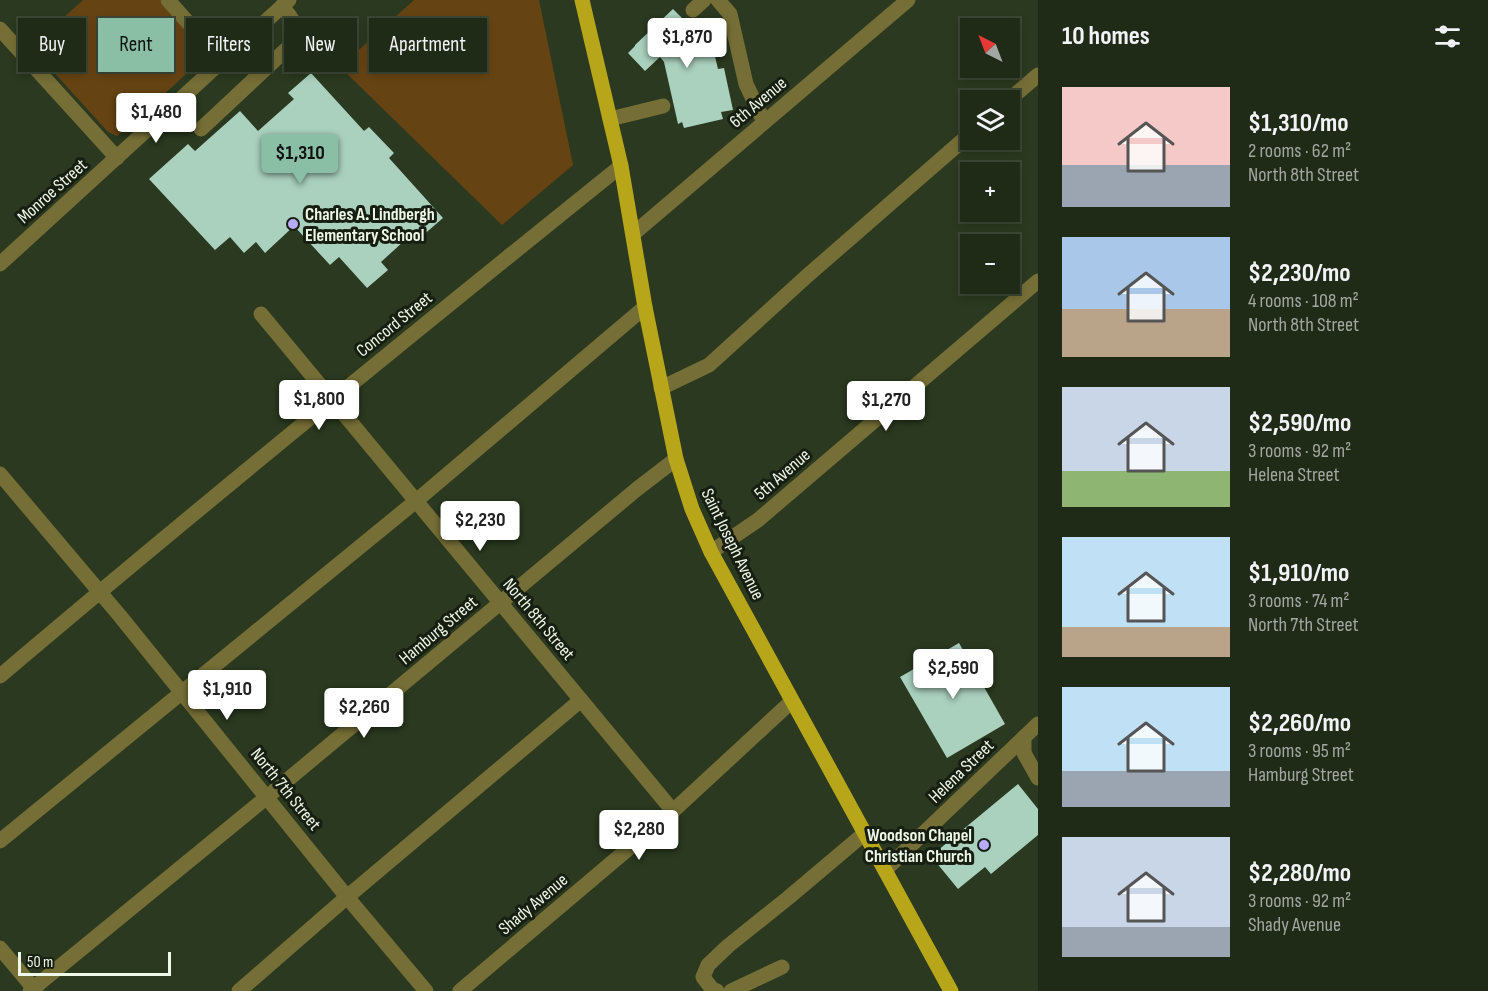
<!DOCTYPE html>
<meta charset="utf-8">
<style>
:root{--surface:#202b17;--page:#283320;--text:#f1f3f6;--muted:#a2a7a1;--line:#3d4736;--accent:#8abfa5}
body{margin:0;font-family:"Sofia Sans Condensed",sans-serif;background:var(--page);color:var(--text);height:100vh;display:flex;flex-direction:column;font-size:22px;white-space:nowrap}
*{box-sizing:border-box;margin:0}
p{font-size:20px;color:var(--muted)}
.icon{flex:none;width:33px;height:33px;fill:none;stroke:currentColor;stroke-width:2;stroke-linecap:round;stroke-linejoin:round}
.map{position:relative;flex:1;overflow:hidden}
.panel{display:flex;flex-direction:column;background:var(--surface);width:450px}
.panel>*{flex:none}
.guide{position:absolute;left:18px;top:18px;width:570px;height:54px;display:flex;gap:12px}
.needle{width:39px;rotate:318deg}
.tools{position:absolute;left:960px;top:18px;display:grid;gap:12px}
.tools a{display:grid;place-items:center;width:60px;height:60px;border-radius:0px;background:var(--surface);box-shadow:0 3px 9px #0003,0 0 0 2px var(--line);font-size:30px}
.scale{position:absolute;left:18px;bottom:15px;width:153px;box-sizing:border-box;padding-left:6px;border:3px solid #eef8e8;border-top:0;font-size:16px;line-height:21px;white-space:nowrap;color:#eef8e8;-webkit-text-stroke:4px #171e12;paint-order:stroke}
.price{position:absolute;translate:-50% -51px;padding:0 14px;border-radius:6px;background:#fff;color:#222;font-size:20px;line-height:39px;filter:drop-shadow(0 2px 3px #0008)}
.price::after{content:'';position:absolute;left:50%;top:36px;width:18px;height:14px;margin-left:-9px;background:inherit;clip-path:polygon(0 0,100% 0,50% 100%)}
.price.current{background:var(--accent);color:#111}
ul{padding:0;list-style:none}
li{display:flex;align-items:center;gap:18px;height:150px;padding:0 24px}
li span{display:grid;place-items:center;flex:none;width:168px;height:120px;border-radius:0px;color:#555}
li>.icon{margin-inline-start:auto}
span .icon{width:72px;height:72px;fill:#fffc;stroke-width:1}
li b{font-size:26px}
h2{display:flex;justify-content:space-between;align-items:center;height:72px;padding:0 24px;font-size:26px}
.chip{padding:0 21px;border-radius:0px;background:var(--surface);box-shadow:0 3px 9px #0003,0 0 0 2px var(--line);font-size:21px;line-height:54px}
.chip.current{background:var(--accent);color:#111}
main{display:flex;flex:1;min-height:0}
.map>svg:first-child{display:block}
</style>
<main>
<div class="map">
<svg width="1038" height="991" viewBox="0 0 1038 991">
<rect width="100%" height="100%" fill="#2a391f"/>
<g fill="#664313">
<polygon points="83,0 160,0 209,53 125,130 117,136 108,132 31,47"/>
<polygon points="414,0 539,0 573,165 502,225 340,67"/>
</g>
<g fill="#aad0be">
<polygon points="673,9 690,26 696,21 706,19 718,69 724,68 733,110 721,112 723,119 684,128 682,122 678,124 664,62 660,57 645,71 628,53 635,46 635,45"/>
<polygon points="311,73 364,131 369,127 394,153 389,158 443,218 421,237 415,231 381,262 388,270 367,288 339,257 330,265 294,226 265,253 256,242 244,253 230,237 215,250 149,179 188,144 195,151 240,111 258,131 294,99 288,93"/>
<polygon points="959,643 1005,724 947,758 900,677"/>
<polygon points="1018,784 1038,809 1038,835 991,874 985,867 958,889 931,856"/>
</g>
<g fill="none" stroke-linecap="round" stroke-linejoin="round">
<g stroke="#756e36" stroke-width="15">
<polyline points="168,0 222,61"/>
<polyline points="718,0 730,14 746,84 764,122"/>
<polyline points="693,10 704,0"/>
<polyline points="0,29 117,158"/>
<polyline points="1009,100 1038,75"/>
<polyline points="610,119 663,106"/>
<path d="M 201,129 L 292,44 C 300,25 294,22 282,6"/>
<polyline points="633,234 908,0"/>
<polyline points="0,264 289,0"/>
<polyline points="261,314 673,811"/>
<polyline points="661,388 709,365 807,276 970,134"/>
<polyline points="0,474 120,616 347,897 426,991"/>
<polyline points="711,552 758,520 1038,281"/>
<path d="M 0,676 C 204,503 412,334 621,166"/>
<polyline points="1024,737 1024,753 1038,778"/>
<polyline points="0,841 416,501 645,307"/>
<polyline points="885,870 1038,724"/>
<polyline points="0,948 36,991"/>
<polyline points="30,991 267,797 637,489 676,459"/>
<polyline points="239,991 347,897 581,700"/>
<polyline points="460,991 673,811 792,701"/>
<polyline points="717,991 712,989 703,977 708,965 728,946 788,898 865,833"/>
<polyline points="731,991 782,967"/>
</g>
<polyline stroke="#b7a619" stroke-width="15" points="582,0 621,166 645,307 676,459 692,509 711,552 951,991"/>
</g>
<g fill="#b7abf7" stroke="#171e12" stroke-width="2">
<circle cx="293" cy="224" r="6"/>
<circle cx="984" cy="845" r="6"/>
</g>
<g text-anchor="middle" stroke-width="6" stroke-linejoin="round" paint-order="stroke">
<g font-size="18" fill="#eef8e8" stroke="#171e12">
<text transform="translate(758 102) rotate(-40)" y="6">6th Avenue</text>
<text transform="translate(52 191) rotate(-42)" y="6">Monroe Street</text>
<text transform="translate(394 324) rotate(-39)" y="6">Concord Street</text>
<text transform="translate(782 474) rotate(-41)" y="6">5th Avenue</text>
<text transform="translate(733 544) rotate(64)" y="6">Saint Joseph Avenue</text>
<text transform="translate(539 619) rotate(50)" y="6">North 8th Street</text>
<text transform="translate(438 630) rotate(-40)" y="6">Hamburg Street</text>
<text transform="translate(961 771) rotate(-44)" y="6">Helena Street</text>
<text transform="translate(286 789) rotate(51)" y="6">North 7th Street</text>
<text transform="translate(533 904) rotate(-40)" y="6">Shady Avenue</text>
</g>
<g font-size="18" font-weight="bold" fill="#eef8e8" stroke="#171e12" text-anchor="start">
<text x="305" y="220">Charles A. Lindbergh<tspan x="305" dy="21">Elementary School</tspan></text>
<text x="972" y="841" text-anchor="end">Woodson Chapel<tspan x="972" dy="21">Christian Church</tspan></text>
</g>
</g>
</svg>
<div class="tools">
<a><svg class="needle" viewBox="-14 -14 28 28"><path d="M0-13l5 13h-10z" fill="#e53935"/><path d="M0 13l5-13h-10z" fill="#a2a7a1"/></svg></a>
<a><svg class="icon" aria-label="layers" viewBox="0 0 24 24"><path d="M12 4l9 5-9 5-9-5zM3 14l9 5 9-5"/></svg></a>
<a>+</a>
<a>−</a>
</div>
<div class="scale">50 m</div>
<b class="price" style="left:687px;top:69px">$1,870</b>
<b class="price" style="left:156px;top:144px">$1,480</b>
<b class="price current" style="left:300px;top:185px">$1,310</b>
<b class="price" style="left:319px;top:431px">$1,800</b>
<b class="price" style="left:886px;top:432px">$1,270</b>
<b class="price" style="left:480px;top:552px">$2,230</b>
<b class="price" style="left:953px;top:700px">$2,590</b>
<b class="price" style="left:227px;top:721px">$1,910</b>
<b class="price" style="left:364px;top:739px">$2,260</b>
<b class="price" style="left:639px;top:861px">$2,280</b>
<div class="guide">
<a class="chip">Buy</a>
<a class="chip current">Rent</a>
<a class="chip">Filters</a>
<a class="chip">New</a>
<a class="chip">Apartment</a>
</div>
</div>
<section class="panel">
<h2>10 homes<svg class="icon" aria-label="filters" viewBox="0 0 24 24"><path d="M4 7h16M4 17h16"/><circle cx="9" cy="7" r="2"/><circle cx="15" cy="17" r="2"/></svg></h2>
<ul>
<li><span style="background:linear-gradient(#f6c9c9 65%,#9aa5b1 0)"><svg class="icon" aria-label="home" viewBox="0 0 24 24"><path d="M3 11l9-7 9 7M6 9v11h12V9"/></svg></span><div><b>$1,310/mo</b><p>2 rooms · 62 m²</p><p>North 8th Street</p></div></li>
<li><span style="background:linear-gradient(#a9c7e8 60%,#b9a48a 0)"><svg class="icon" aria-label="home" viewBox="0 0 24 24"><path d="M3 11l9-7 9 7M6 9v11h12V9"/></svg></span><div><b>$2,230/mo</b><p>4 rooms · 108 m²</p><p>North 8th Street</p></div></li>
<li><span style="background:linear-gradient(#c9d6e8 70%,#8fb573 0)"><svg class="icon" aria-label="home" viewBox="0 0 24 24"><path d="M3 11l9-7 9 7M6 9v11h12V9"/></svg></span><div><b>$2,590/mo</b><p>3 rooms · 92 m²</p><p>Helena Street</p></div></li>
<li><span style="background:linear-gradient(#bfe0f5 75%,#b9a48a 0)"><svg class="icon" aria-label="home" viewBox="0 0 24 24"><path d="M3 11l9-7 9 7M6 9v11h12V9"/></svg></span><div><b>$1,910/mo</b><p>3 rooms · 74 m²</p><p>North 7th Street</p></div></li>
<li><span style="background:linear-gradient(#bfe0f5 70%,#9aa5b1 0)"><svg class="icon" aria-label="home" viewBox="0 0 24 24"><path d="M3 11l9-7 9 7M6 9v11h12V9"/></svg></span><div><b>$2,260/mo</b><p>3 rooms · 95 m²</p><p>Hamburg Street</p></div></li>
<li><span style="background:linear-gradient(#c9d6e8 75%,#9aa5b1 0)"><svg class="icon" aria-label="home" viewBox="0 0 24 24"><path d="M3 11l9-7 9 7M6 9v11h12V9"/></svg></span><div><b>$2,280/mo</b><p>3 rooms · 92 m²</p><p>Shady Avenue</p></div></li>
</ul>
</section>
</main>
